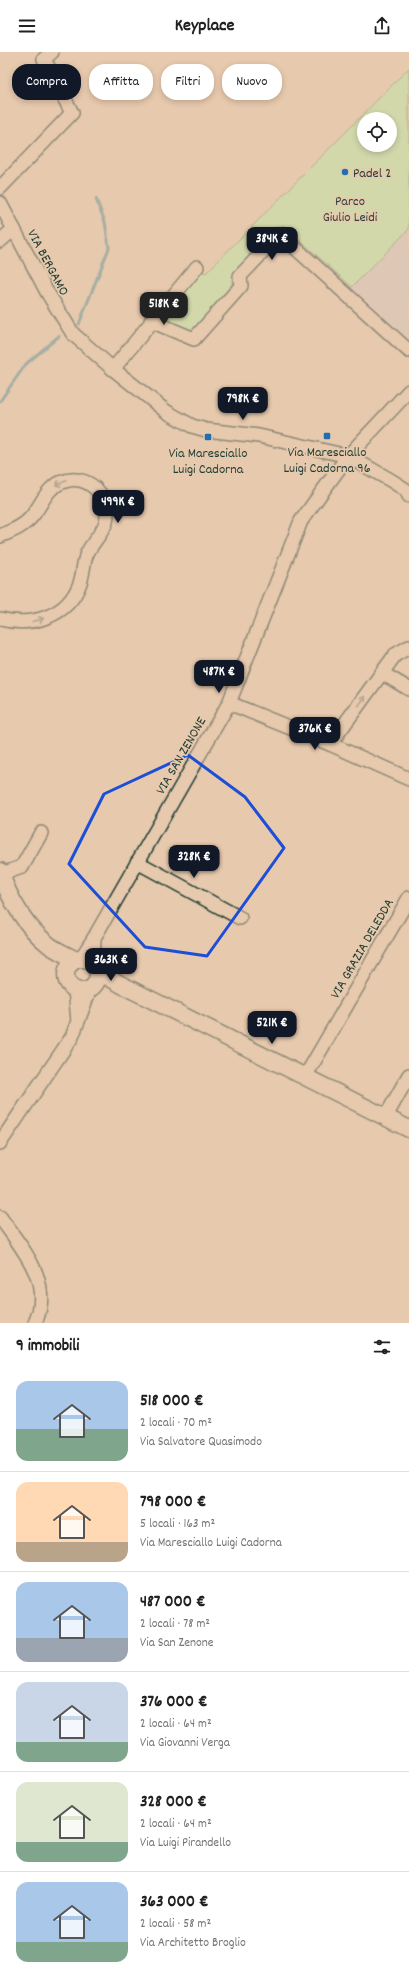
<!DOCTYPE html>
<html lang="it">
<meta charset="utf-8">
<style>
:root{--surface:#fff;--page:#f6f6f6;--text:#222;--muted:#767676;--line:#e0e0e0;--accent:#111827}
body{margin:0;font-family:Dekko,sans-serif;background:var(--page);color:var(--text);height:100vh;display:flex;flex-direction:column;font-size:15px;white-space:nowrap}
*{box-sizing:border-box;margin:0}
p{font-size:13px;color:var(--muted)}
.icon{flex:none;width:22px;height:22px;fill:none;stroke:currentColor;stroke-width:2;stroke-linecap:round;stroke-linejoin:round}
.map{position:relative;height:1271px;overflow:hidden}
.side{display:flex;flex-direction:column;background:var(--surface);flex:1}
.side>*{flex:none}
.guide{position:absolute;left:12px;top:12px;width:385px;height:36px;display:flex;gap:8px}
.controls{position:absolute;left:357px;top:60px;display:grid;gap:8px}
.controls a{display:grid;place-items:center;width:40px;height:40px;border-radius:50%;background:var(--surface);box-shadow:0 2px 6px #0003;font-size:20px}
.price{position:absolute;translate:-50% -34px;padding:0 9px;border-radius:8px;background:var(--accent);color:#fff;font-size:13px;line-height:26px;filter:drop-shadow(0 1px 2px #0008)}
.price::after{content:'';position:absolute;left:50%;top:24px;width:12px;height:9px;margin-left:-6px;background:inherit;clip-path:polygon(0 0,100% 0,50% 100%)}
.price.current{background:#222;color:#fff}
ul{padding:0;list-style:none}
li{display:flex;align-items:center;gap:12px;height:100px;padding:0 16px}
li+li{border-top:1px solid var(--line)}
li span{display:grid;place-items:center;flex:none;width:112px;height:80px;border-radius:12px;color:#555}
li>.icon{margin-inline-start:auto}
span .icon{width:48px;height:48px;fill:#fffc;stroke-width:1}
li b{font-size:17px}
h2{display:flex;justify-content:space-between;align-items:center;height:48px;padding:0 16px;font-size:17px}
.tag{padding:0 14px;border-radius:16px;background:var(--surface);box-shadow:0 2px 6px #0003;font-size:14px;line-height:36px}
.tag.current{background:var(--accent);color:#fff}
header{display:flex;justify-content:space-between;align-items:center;height:52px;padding:0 16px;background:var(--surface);font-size:18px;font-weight:700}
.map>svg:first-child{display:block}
</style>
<header><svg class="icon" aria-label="menu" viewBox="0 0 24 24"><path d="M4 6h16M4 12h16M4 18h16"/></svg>Keyplace<svg class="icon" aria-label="share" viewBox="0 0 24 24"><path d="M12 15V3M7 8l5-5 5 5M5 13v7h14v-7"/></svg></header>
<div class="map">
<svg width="409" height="1271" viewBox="0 0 409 1271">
<rect width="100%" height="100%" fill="#e7c9ad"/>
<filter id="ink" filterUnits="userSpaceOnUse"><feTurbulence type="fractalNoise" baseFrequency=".025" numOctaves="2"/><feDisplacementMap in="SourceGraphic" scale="8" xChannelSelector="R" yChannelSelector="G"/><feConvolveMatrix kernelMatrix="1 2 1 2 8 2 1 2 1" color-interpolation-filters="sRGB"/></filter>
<g filter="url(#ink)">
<polygon fill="#d5c6c0" points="409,177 409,287 352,235"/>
<path fill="#baeaa9" stroke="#6c946e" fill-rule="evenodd" d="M 409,16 L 409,177 L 352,235 L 283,173 L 232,227 L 232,238 L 194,282 L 159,268 L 201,218 L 206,221 ZM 364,67 L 390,67 L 390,93 L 364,93 Z"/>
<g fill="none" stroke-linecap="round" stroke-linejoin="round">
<g stroke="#569096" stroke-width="3">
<polyline points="79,272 109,196 105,170 96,147"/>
<polyline points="0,349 26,312 59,284"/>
</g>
<g stroke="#1f3d34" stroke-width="16">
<g id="minor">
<polyline points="0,136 72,61 44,7 52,0"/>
<polyline points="0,151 47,240 73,282 113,317 167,360 192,374 206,378 259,384 348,404 392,429 406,438 409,444"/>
<polyline points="0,189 14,177"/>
<polyline points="151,269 194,287 241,234 240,224 280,182 409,299"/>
<polyline points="113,317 197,215"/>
<path d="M 0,484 C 12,479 25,474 33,463 C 44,449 46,435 65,429 C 89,422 112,446 106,470 C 102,483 90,492 86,504 C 83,513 83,523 80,531 C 68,565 32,575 0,567"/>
<polyline points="382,621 409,637"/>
<polyline points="229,651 330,692 409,727"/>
<polyline points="330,692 395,603 409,595"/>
<polyline points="137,810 240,866"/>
<polyline points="1,822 22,815 41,781"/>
<polyline points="80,908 94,886 229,651 301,469 348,404 409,339"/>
<polyline points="93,912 94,888"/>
<polyline points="75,938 78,969"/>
<polyline points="305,1025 409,846"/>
<polyline points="385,1066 409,1023"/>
<polyline points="0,1091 72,985 90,937"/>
<path d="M 0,1165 C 22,1197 54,1230 35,1271"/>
</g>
</g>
<g stroke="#1f3d34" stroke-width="19">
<g id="tertiary">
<path d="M 0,819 C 9,847 26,875 49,893 C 57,899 67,903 76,908"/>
<circle cx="82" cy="923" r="16"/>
<polyline points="97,919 122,933 409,1077"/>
</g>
</g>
<use href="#minor" stroke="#e7c9ad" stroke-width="13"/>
<use href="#tertiary" stroke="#e7c9ad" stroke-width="16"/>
</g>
<defs><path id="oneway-shaft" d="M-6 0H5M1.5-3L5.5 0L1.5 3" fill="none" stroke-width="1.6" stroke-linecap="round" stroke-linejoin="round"/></defs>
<g stroke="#797c6a">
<use href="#oneway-shaft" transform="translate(61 431) rotate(159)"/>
<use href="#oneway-shaft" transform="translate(38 568) rotate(-15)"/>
<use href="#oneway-shaft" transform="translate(362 649) rotate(-54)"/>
</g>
</g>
<path d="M0 0H409V1271H0ZM 188,703 L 245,745 L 284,796 L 207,904 L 145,895 L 69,812 L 104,742 Z" fill="#e7c9ad" fill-opacity=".55" fill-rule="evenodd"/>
<path fill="none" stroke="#1d4ed8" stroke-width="3" stroke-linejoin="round" d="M 188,703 L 245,745 L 284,796 L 207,904 L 145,895 L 69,812 L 104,742 Z"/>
<g fill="#1f6fb2" stroke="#e7c9ad" stroke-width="1.5">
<circle cx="345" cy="120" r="4"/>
<rect x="323" y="380" width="8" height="8" rx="2"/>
<rect x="204" y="381" width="8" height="8" rx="2"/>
</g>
<g text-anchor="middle" stroke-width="3.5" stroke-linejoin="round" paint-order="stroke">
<g font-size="14" fill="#1f3d34" stroke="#e7c9ad">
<text x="353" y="125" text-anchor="start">Padel 2</text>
<text x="327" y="404">Via Maresciallo<tspan x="327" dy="16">Luigi Cadorna 96</tspan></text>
<text x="208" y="405">Via Maresciallo<tspan x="208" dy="16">Luigi Cadorna</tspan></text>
</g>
<g font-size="14" fill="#27463a" stroke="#e7c9ad">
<text x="350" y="153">Parco<tspan x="350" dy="16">Giulio Leidi</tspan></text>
</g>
<g font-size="14" fill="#1f3d34" stroke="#e7c9ad">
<text transform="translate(49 210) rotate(62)" y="5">VIA BERGAMO</text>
<text transform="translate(180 703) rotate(-60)" y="5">VIA SAN ZENONE</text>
<text transform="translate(361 896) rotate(-60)" y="5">VIA GRAZIA DELEDDA</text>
</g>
</g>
</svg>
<div class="controls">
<a><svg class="icon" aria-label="locate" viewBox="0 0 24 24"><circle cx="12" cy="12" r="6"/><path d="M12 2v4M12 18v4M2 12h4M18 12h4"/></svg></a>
</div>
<b class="price" style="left:272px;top:209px">384K €</b>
<b class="price current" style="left:164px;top:274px">518K €</b>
<b class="price" style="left:243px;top:369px">798K €</b>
<b class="price" style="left:118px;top:472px">499K €</b>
<b class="price" style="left:219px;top:642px">487K €</b>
<b class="price" style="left:315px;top:699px">376K €</b>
<b class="price" style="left:194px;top:827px">328K €</b>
<b class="price" style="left:111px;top:930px">363K €</b>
<b class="price" style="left:272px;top:993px">521K €</b>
<div class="guide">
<a class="tag current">Compra</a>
<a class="tag">Affitta</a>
<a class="tag">Filtri</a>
<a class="tag">Nuovo</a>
</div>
</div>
<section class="side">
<h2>9 immobili<svg class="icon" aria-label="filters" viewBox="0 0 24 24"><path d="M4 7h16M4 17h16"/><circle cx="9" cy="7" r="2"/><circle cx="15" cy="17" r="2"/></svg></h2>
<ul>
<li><span style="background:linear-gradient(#a9c7e8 60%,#7fa58c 0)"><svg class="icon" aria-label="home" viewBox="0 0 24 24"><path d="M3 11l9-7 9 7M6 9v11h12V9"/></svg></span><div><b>518 000 €</b><p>2 locali · 70 m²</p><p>Via Salvatore Quasimodo</p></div></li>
<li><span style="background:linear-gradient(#ffd9b3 75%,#b9a48a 0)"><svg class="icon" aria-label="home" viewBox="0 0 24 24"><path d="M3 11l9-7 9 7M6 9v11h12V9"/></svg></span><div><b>798 000 €</b><p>5 locali · 163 m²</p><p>Via Maresciallo Luigi Cadorna</p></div></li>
<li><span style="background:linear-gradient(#a9c7e8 70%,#9aa5b1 0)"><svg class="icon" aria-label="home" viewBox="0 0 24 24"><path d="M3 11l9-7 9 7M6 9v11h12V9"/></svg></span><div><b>487 000 €</b><p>2 locali · 78 m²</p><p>Via San Zenone</p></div></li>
<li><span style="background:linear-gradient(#c9d6e8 75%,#7fa58c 0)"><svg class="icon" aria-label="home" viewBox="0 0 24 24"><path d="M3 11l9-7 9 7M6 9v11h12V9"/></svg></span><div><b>376 000 €</b><p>2 locali · 64 m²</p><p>Via Giovanni Verga</p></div></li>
<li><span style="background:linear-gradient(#dfe7d0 75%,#7fa58c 0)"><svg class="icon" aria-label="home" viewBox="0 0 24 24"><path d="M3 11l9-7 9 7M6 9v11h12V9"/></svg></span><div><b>328 000 €</b><p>2 locali · 64 m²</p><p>Via Luigi Pirandello</p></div></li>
<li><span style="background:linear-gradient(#a9c7e8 75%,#7fa58c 0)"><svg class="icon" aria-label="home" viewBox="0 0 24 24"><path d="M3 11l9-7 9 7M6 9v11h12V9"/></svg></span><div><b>363 000 €</b><p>2 locali · 58 m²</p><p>Via Architetto Broglio</p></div></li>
</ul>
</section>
